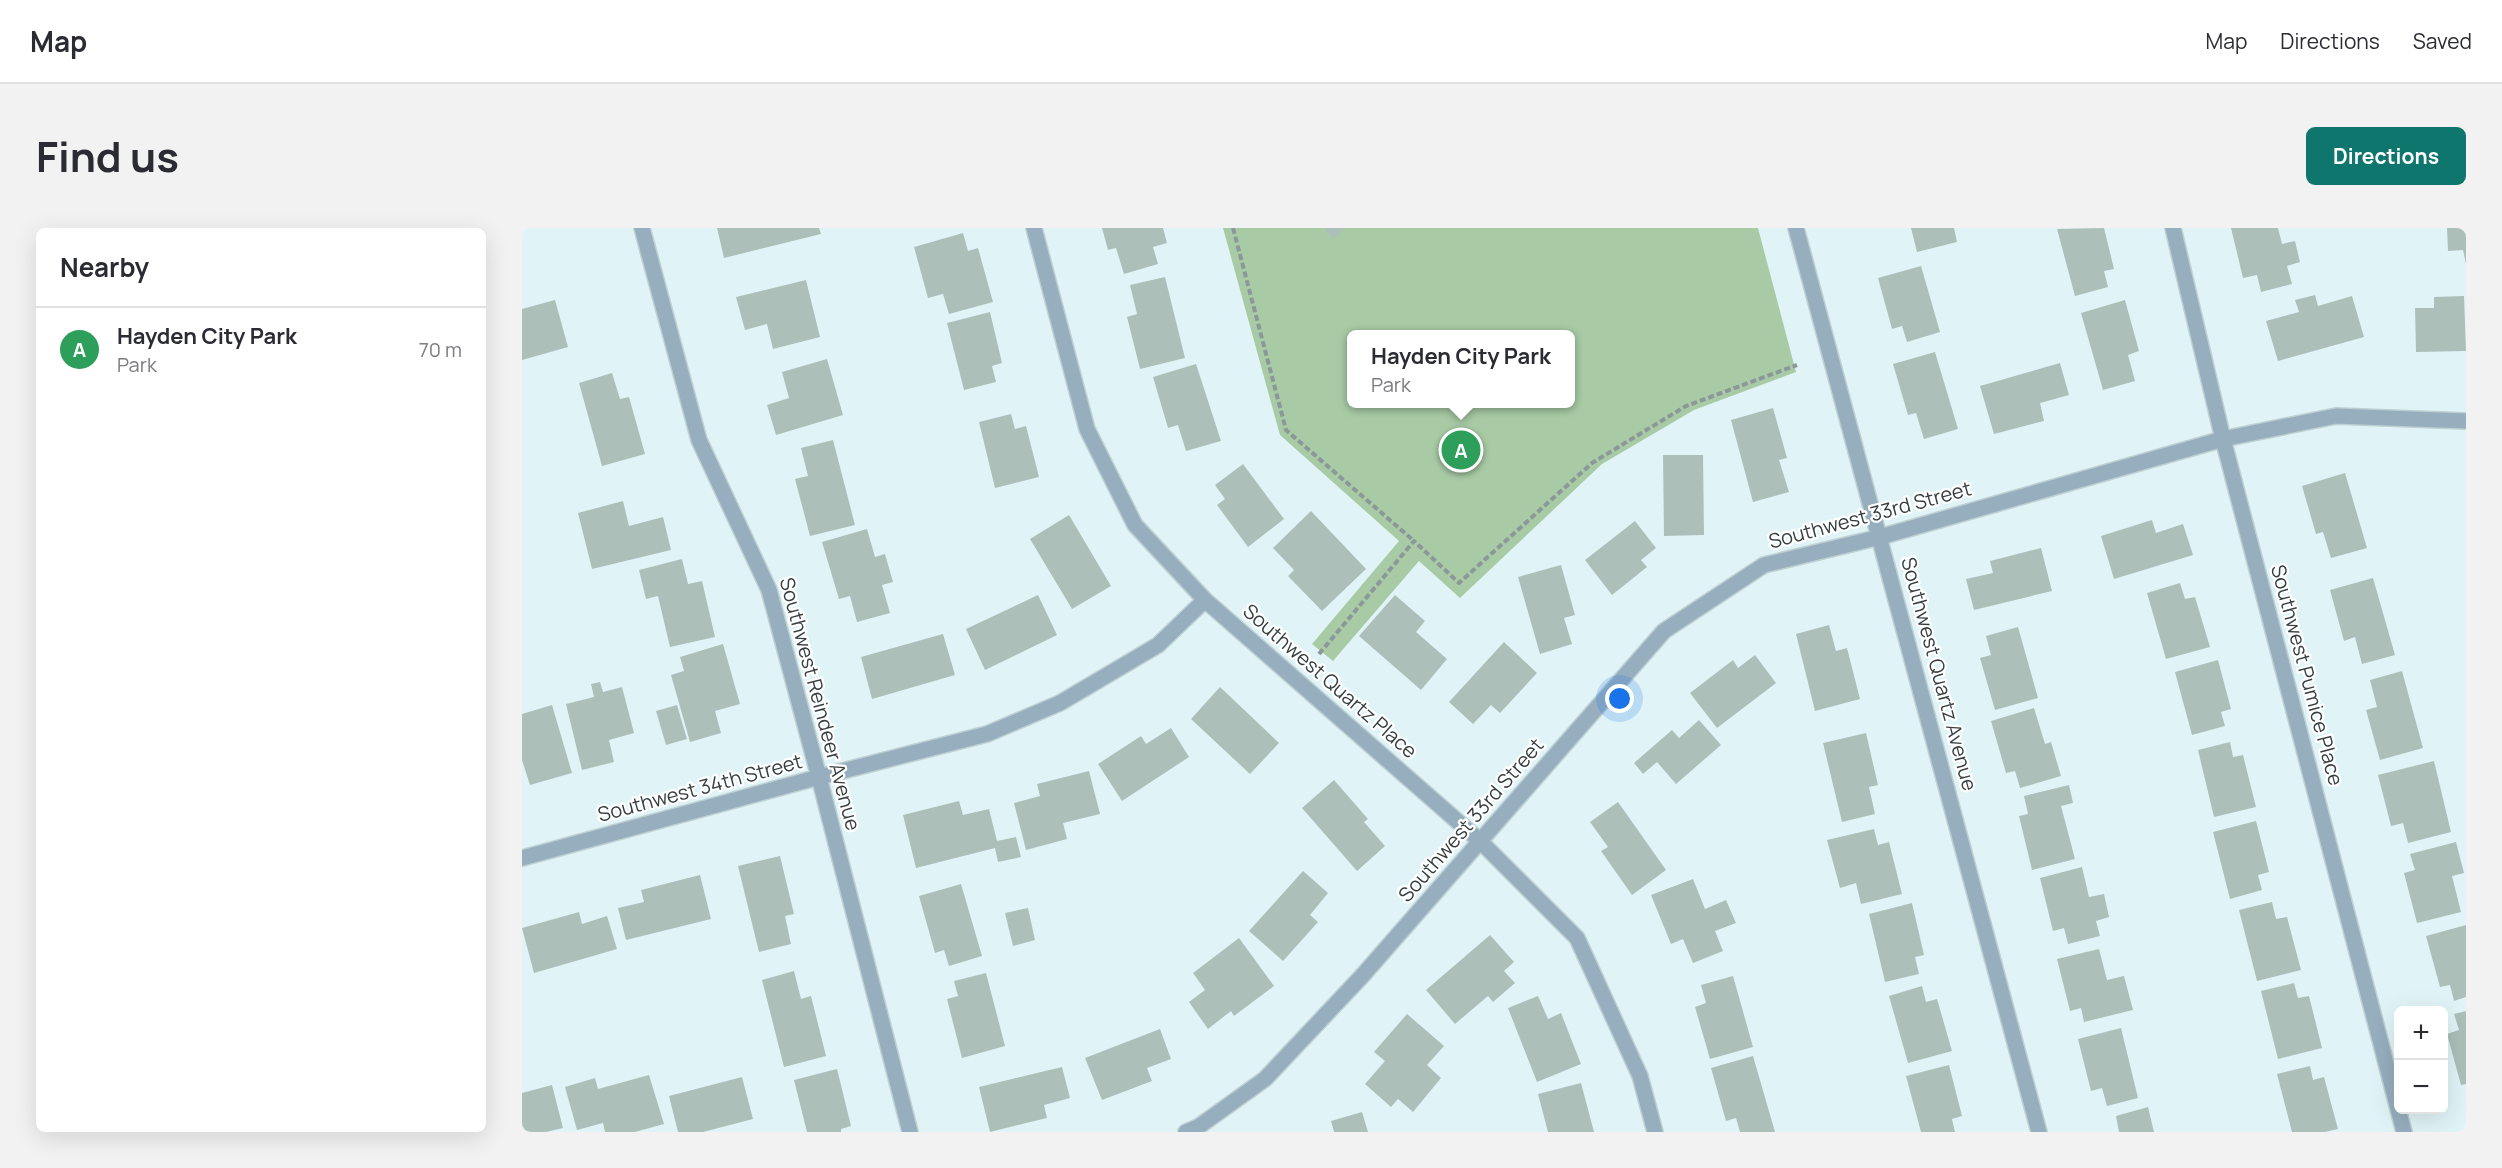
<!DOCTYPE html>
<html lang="en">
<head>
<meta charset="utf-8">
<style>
	:root { --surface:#fff; --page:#f2f2f3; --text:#2b2b33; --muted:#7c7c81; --line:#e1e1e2; --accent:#0f766e }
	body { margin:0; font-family:Manrope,sans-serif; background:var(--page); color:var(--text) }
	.controls { position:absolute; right:18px; bottom:18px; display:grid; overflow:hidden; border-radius:9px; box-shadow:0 6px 24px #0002 }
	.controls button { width:54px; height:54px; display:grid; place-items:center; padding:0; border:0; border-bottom:2px solid var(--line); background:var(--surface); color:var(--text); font:30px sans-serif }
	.you { position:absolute; left:1098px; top:471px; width:21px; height:21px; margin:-15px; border:4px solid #fff; border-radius:50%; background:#1a73e8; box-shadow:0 0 0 9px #1a73e833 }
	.badge { display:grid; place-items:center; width:39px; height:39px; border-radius:50%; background:var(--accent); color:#fff; font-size:20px; font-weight:700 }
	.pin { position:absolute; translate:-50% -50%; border:3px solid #fff; box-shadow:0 2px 6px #0006 }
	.popup { position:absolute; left:825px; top:102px; width:228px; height:78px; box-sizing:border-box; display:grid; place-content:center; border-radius:9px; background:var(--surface); filter:drop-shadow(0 2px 4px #0005); font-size:20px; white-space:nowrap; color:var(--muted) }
	.popup b { font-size:22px; color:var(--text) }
	.popup::after { content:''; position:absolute; left:50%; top:100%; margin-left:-12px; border:12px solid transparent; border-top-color:var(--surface) }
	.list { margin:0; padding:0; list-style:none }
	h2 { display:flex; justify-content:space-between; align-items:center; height:78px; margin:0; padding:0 24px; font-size:26px }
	h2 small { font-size:20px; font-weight:400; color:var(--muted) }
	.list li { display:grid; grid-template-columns:39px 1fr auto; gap:18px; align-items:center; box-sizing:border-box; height:84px; padding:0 24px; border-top:2px solid var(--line) }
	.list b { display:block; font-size:22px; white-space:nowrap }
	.list p { margin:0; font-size:20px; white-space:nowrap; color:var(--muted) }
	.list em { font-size:20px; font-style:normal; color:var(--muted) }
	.map { position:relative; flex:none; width:1944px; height:904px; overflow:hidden; border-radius:9px }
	header { display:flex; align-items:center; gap:36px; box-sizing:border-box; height:84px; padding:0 30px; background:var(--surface); border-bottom:2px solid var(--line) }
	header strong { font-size:28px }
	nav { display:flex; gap:33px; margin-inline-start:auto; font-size:21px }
	.intro { display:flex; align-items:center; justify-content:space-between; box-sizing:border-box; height:144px; padding:0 36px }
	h1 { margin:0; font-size:42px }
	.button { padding:15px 27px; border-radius:9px; background:var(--accent); color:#fff; font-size:21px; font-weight:700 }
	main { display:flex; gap:36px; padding:0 36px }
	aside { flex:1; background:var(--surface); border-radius:9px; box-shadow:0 6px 24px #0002 }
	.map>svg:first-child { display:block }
	.green { fill:#a8cba5; fill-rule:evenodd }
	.building { fill:#adbfb9 }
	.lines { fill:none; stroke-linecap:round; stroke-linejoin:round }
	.minor-casing { stroke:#bed0d2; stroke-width:18 }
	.path { stroke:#8a989a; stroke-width:4; stroke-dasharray:6 3; stroke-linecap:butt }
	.minor { stroke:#97aebe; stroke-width:15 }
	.labels { text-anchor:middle; stroke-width:4.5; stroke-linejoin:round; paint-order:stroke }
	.street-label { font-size:20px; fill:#363e3f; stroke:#fff }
</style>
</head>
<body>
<header>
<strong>Map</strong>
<nav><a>Map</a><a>Directions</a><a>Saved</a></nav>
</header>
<div class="intro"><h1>Find us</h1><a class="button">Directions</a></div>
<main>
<aside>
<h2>Nearby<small></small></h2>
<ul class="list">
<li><span class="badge" style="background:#2e9e5b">A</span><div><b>Hayden City Park</b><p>Park</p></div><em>70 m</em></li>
</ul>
</aside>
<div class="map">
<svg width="1944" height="904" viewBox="0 0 1944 904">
	<rect width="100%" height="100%" fill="#e0f4f7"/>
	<path class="green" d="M 701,0 L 1236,0 L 1274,144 L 1172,182 L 1080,236 L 938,370 L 897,333 L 811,433 L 790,416 L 877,313 L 758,207 ZM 830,106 L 1048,106 L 1048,176 L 830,176 Z"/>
	<path class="building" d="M 195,0 L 297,0 L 299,6 L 202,30 Z
		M 580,0 L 641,0 L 645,15 L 631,19 L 636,36 L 602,46 L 594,20 L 586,22 Z
		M 802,0 L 824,0 L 811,11 Z
		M 1389,0 L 1432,0 L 1435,14 L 1395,24 Z
		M 1582,0 L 1592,41 L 1582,43 L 1586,59 L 1553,68 L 1535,1 Z
		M 1709,0 L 1756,0 L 1760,16 L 1773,13 L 1778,34 L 1765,38 L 1770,56 L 1739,64 L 1735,47 L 1721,50 Z
		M 1925,0 L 1944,0 L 1944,36 L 1941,22 L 1926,23 Z
		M 441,5 L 446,23 L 456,20 L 471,74 L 427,86 L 421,66 L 406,70 L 392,19 Z
		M 1399,38 L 1418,104 L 1385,114 L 1380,98 L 1370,101 L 1356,50 Z
		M 643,49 L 663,130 L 618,141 L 605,89 L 615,86 L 608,57 Z
		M 284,52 L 298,109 L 251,121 L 245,96 L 223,102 L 214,69 Z
		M 1793,67 L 1796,78 L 1830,68 L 1842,109 L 1756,133 L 1744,93 L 1777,84 L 1773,72 Z
		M 1942,68 L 1944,123 L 1894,124 L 1893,80 L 1912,80 L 1912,69 Z
		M 33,72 L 46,119 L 0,132 L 0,81 Z
		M 1603,72 L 1617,123 L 1606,127 L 1613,153 L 1581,162 L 1559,85 Z
		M 468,84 L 480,135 L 470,138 L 474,154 L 442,162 L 425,95 Z
		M 1413,124 L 1436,201 L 1402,211 L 1394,185 L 1386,187 L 1371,136 Z
		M 305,131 L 321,187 L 254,207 L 245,177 L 267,170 L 260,144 Z
		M 1538,135 L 1547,167 L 1518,175 L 1522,193 L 1472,206 L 1458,158 Z
		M 674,136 L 699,213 L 664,223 L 656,197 L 646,200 L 631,149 Z
		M 90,145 L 98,171 L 107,169 L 123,226 L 80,238 L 57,155 Z
		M 1251,180 L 1265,230 L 1257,232 L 1267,264 L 1231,274 L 1209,192 Z
		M 489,186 L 493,201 L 504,198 L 517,249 L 473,260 L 457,194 Z
		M 311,212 L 333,297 L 288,308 L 273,251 L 286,248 L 279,220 Z
		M 1141,227 L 1181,227 L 1182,307 L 1142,308 Z
		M 721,236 L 762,291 L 726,319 L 695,277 L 703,271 L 693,257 Z
		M 1823,245 L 1845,320 L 1809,330 L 1801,304 L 1794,306 L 1780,258 Z
		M 101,273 L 107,298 L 141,289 L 149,322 L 70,341 L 56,285 Z
		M 789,283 L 844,341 L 800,383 L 766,348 L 772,342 L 751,320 Z
		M 547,287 L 589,358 L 550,381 L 508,311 Z
		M 1630,292 L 1634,305 L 1661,296 L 1671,327 L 1592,351 L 1579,308 Z
		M 1113,293 L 1134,320 L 1119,332 L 1125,339 L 1090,367 L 1063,332 Z
		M 345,301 L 353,329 L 363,326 L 371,354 L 360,357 L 368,385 L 335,394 L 328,368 L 317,371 L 300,314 Z
		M 1519,320 L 1530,363 L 1452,382 L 1444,351 L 1471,345 L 1468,333 Z
		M 160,331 L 166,356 L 180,353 L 193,409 L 148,419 L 136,368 L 124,371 L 117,342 Z
		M 1039,337 L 1053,387 L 1042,390 L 1050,416 L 1018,426 L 996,349 Z
		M 1851,350 L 1873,427 L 1840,436 L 1833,409 L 1822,413 L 1808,362 Z
		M 1658,355 L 1663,371 L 1673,369 L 1688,419 L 1644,431 L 1625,365 Z
		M 516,367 L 535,407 L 463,442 L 444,401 Z
		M 873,367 L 903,393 L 894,404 L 925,431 L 899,462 L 837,408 Z
		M 1307,397 L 1314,423 L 1325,420 L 1338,471 L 1293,483 L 1274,406 Z
		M 1496,399 L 1516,470 L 1473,482 L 1458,430 L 1469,427 L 1464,408 Z
		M 421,406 L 433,447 L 350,471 L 339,429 Z
		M 982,414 L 1015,445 L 978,485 L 969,477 L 951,496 L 927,474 Z
		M 201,416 L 218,476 L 193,483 L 199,505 L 168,514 L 149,447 L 162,443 L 158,429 Z
		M 1233,427 L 1254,455 L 1195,500 L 1168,465 L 1211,432 L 1216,440 Z
		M 1696,432 L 1709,481 L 1699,484 L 1703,498 L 1670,507 L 1653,444 Z
		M 1880,443 L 1901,520 L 1858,532 L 1844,482 L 1855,479 L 1848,452 Z
		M 78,454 L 81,464 L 100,459 L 112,505 L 87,512 L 92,534 L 60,542 L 44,476 L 72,469 L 69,456 Z
		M 698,459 L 757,515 L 728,546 L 669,491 Z
		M 30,477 L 50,545 L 8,557 L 0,532 L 0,486 Z
		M 155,477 L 165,511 L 144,517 L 134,483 Z
		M 1512,480 L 1523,516 L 1529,514 L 1539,548 L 1498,560 L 1493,543 L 1484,545 L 1469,493 Z
		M 1177,492 L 1199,517 L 1154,556 L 1135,534 L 1121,546 L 1112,535 L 1150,502 L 1157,510 Z
		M 649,500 L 667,529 L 600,573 L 576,536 L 619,508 L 624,516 Z
		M 1344,505 L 1356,557 L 1347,559 L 1353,586 L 1320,594 L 1301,515 Z
		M 1708,514 L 1711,529 L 1721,527 L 1734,579 L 1692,589 L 1676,522 Z
		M 1912,533 L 1929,604 L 1886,615 L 1881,595 L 1869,598 L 1856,547 Z
		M 567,543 L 578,586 L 541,595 L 545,611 L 504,622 L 492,575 L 518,568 L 515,556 Z
		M 812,552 L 846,591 L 842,594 L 863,618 L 835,643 L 780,580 Z
		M 1547,557 L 1551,575 L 1539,578 L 1553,631 L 1510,642 L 1497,588 L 1506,586 L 1502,568 Z
		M 437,573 L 441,587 L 467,581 L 475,613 L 494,609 L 499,629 L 476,634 L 473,620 L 394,640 L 381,587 Z
		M 1096,574 L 1144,642 L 1110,667 L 1079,623 L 1086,619 L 1068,594 Z
		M 1734,593 L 1747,644 L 1736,647 L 1740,662 L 1708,671 L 1691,604 Z
		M 1352,601 L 1356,617 L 1367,614 L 1380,666 L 1339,676 L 1334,655 L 1318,660 L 1305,612 Z
		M 1934,614 L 1942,645 L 1930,648 L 1939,684 L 1895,695 L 1882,645 L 1893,642 L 1888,626 Z
		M 258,628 L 272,686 L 263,688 L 269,716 L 237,724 L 216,638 Z
		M 1560,639 L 1567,669 L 1582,666 L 1587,689 L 1574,693 L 1578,708 L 1546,716 L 1542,700 L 1531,703 L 1518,650 Z
		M 781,643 L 806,665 L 788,687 L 796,694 L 761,733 L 727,703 Z
		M 178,647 L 189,691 L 104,712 L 96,680 L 122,674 L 119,662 Z
		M 1171,651 L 1183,681 L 1204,672 L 1214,695 L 1193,703 L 1201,723 L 1171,735 L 1161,711 L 1149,716 L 1129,667 Z
		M 439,656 L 460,728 L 427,738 L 422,722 L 413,725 L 397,668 Z
		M 1750,674 L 1754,691 L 1765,689 L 1779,742 L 1735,753 L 1717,682 Z
		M 1390,675 L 1402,727 L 1393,729 L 1397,746 L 1363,754 L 1347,686 Z
		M 506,680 L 513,712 L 491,718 L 483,685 Z
		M 57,684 L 60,696 L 85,688 L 95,721 L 12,745 L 0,700 Z
		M 1944,697 L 1944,769 L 1932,773 L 1928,757 L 1918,759 L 1904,708 Z
		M 968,707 L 992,734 L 982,743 L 993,755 L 971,774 L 966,768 L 933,796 L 904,762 Z
		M 717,710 L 752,758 L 712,788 L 709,783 L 686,801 L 667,774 L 683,762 L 671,745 Z
		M 1577,721 L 1585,752 L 1602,748 L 1611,782 L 1562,794 L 1559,780 L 1548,783 L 1535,731 Z
		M 272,743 L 279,771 L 289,768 L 304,828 L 262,839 L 240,752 Z
		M 464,745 L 483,818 L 440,830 L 425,771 L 436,768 L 432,753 Z
		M 1211,748 L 1231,819 L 1188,831 L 1173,779 L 1184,775 L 1179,757 Z
		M 1772,755 L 1776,770 L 1787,768 L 1800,820 L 1756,831 L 1739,763 Z
		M 1400,758 L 1404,774 L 1415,771 L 1430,823 L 1386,835 L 1367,768 Z
		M 1016,768 L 1026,791 L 1039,785 L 1059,836 L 1015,854 L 986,780 Z
		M 1944,783 L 1944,856 L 1939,857 L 1925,806 L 1937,802 L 1932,786 Z
		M 885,786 L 922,818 L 905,837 L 919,850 L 891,884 L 876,871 L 869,879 L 843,856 L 863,833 L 852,824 Z
		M 1599,800 L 1616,870 L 1585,878 L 1580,860 L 1569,863 L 1556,811 Z
		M 638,801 L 649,831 L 625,840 L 630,853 L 580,872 L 563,830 Z
		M 1231,828 L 1253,904 L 1218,904 L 1214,890 L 1204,893 L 1189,840 Z
		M 1427,837 L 1440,888 L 1430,891 L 1433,904 L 1399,904 L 1384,848 Z
		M 1788,838 L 1791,852 L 1802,849 L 1816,901 L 1803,904 L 1770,904 L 1755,846 Z
		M 540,839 L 548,870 L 522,877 L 525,890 L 468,904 L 457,859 Z
		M 315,841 L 329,898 L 319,901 L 319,904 L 285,904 L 272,852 Z
		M 127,847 L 142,896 L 113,904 L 83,904 L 81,895 L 55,902 L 43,859 L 73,850 L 76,861 Z
		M 220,849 L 231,891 L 181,904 L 156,904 L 147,868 Z
		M 1059,855 L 1072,904 L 1026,904 L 1016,866 Z
		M 30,857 L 41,900 L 24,904 L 0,904 L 0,865 Z
		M 1626,879 L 1632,904 L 1597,904 L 1594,888 Z
		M 840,884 L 846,904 L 812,904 L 809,893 Z"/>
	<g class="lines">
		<g class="minor-casing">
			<path id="minor" d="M 120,0 L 177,212 L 247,362 L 297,549 L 388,904
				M 512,0 L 565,201 L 613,297 L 683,372 L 958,613 L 1055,710 L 1118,848 L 1133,904
				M 1274,0 L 1517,904
				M 1651,0 L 1701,211 L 1882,904
				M 0,630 L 297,549 L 465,506 L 538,475 L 636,417 L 683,372
				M 664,904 L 676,899 L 743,851 L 841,747 L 1142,403 L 1242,337 L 1358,309 L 1701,211 L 1814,188 L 1944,193"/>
		</g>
		<path class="path" d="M 711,0 L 764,202 L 892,313
			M 797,426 L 892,313 L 937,355 L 1070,235 L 1164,178 L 1275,137"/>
		<use href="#minor" class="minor"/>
	</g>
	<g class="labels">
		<g class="street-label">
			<text transform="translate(1348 287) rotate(-15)" y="7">Southwest 33rd Street</text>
			<text transform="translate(1417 446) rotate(75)" y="7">Southwest Quartz Avenue</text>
			<text transform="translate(1785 447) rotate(75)" y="7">Southwest Pumice Place</text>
			<text transform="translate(808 453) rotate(41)" y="7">Southwest Quartz Place</text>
			<text transform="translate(298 476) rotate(75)" y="7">Southwest Reindeer Avenue</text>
			<text transform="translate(178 560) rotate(-15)" y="7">Southwest 34th Street</text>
			<text transform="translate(949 592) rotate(-49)" y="7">Southwest 33rd Street</text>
		</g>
	</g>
</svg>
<div class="controls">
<button>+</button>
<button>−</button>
</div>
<div class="you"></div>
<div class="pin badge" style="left:939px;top:222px;background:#2e9e5b">A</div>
<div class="popup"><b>Hayden City Park</b>Park</div>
</div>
</main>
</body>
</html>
